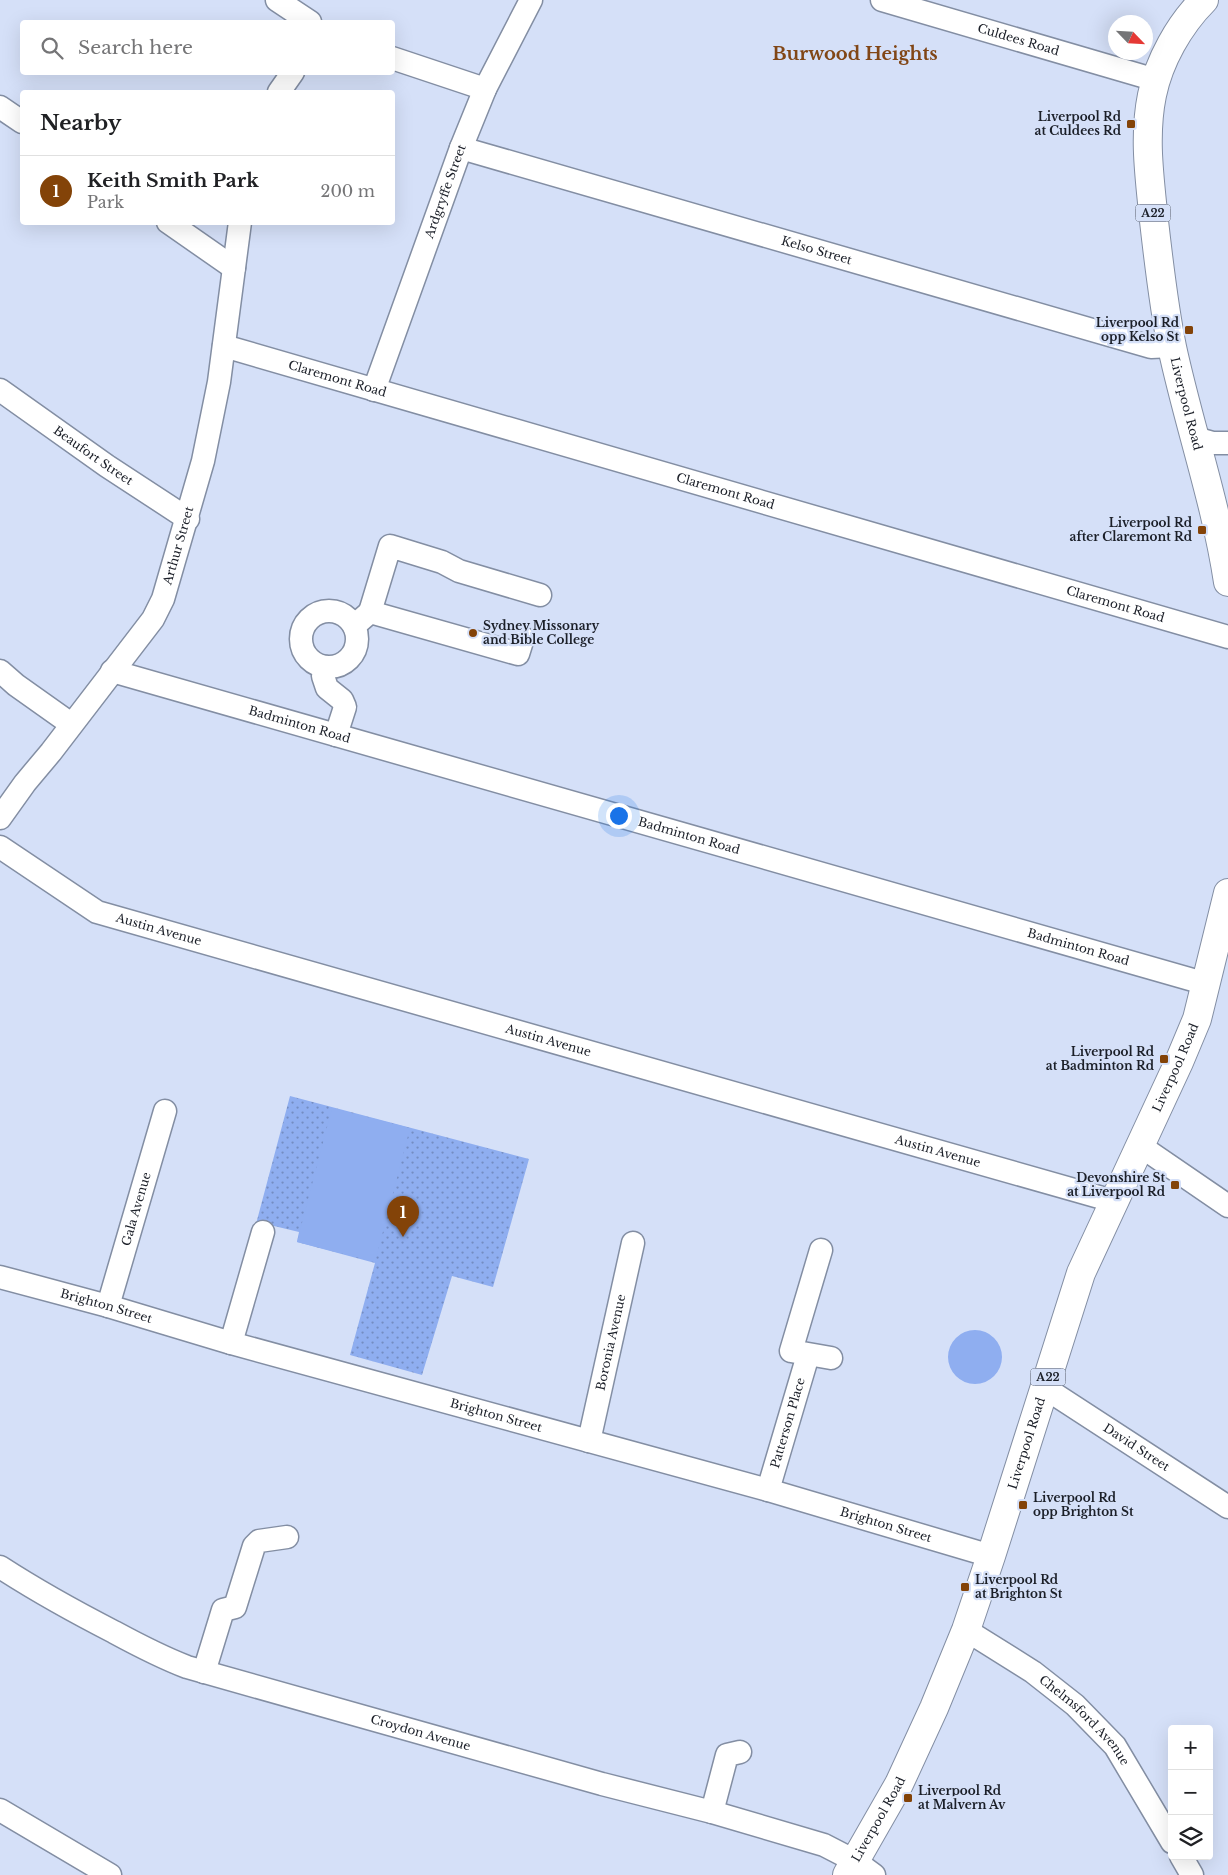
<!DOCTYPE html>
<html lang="en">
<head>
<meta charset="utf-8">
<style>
	:root { --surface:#fff; --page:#f6f6f6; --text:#202124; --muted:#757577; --line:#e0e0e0; --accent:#834308 }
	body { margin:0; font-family:"Libre Baskerville",serif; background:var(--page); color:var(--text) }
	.controls { position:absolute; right:15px; bottom:15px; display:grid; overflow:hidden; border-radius:5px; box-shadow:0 5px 20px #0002 }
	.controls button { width:45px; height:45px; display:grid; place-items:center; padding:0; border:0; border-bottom:1px solid var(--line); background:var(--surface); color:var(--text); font:25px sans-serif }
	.compass { position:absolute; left:1108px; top:15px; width:45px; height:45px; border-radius:50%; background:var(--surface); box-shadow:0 5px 20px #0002; rotate:115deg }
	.you { position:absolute; left:618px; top:815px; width:18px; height:18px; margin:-12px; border:4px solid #fff; border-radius:50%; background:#1a73e8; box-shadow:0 0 0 8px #1a73e833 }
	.badge { display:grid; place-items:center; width:32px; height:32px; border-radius:50%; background:var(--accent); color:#fff; font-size:16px; font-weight:700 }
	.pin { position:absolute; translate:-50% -41px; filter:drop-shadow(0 1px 2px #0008) }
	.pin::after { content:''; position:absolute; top:26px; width:18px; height:15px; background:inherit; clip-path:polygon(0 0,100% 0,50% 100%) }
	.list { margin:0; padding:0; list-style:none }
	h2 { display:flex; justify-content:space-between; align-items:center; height:65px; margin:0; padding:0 20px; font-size:21px }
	h2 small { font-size:16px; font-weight:400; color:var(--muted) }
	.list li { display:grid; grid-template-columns:32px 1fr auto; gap:15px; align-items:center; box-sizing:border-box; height:70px; padding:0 20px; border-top:1px solid var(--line) }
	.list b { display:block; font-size:19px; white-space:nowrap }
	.list p { margin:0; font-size:16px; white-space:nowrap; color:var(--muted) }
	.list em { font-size:16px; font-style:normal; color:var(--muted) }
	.icon { flex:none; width:28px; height:28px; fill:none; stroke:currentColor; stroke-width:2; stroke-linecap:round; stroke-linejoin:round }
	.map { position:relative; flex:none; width:1228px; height:1875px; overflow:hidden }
	.search { position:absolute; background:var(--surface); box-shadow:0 5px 20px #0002; left:20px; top:20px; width:375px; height:55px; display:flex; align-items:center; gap:12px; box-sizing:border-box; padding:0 18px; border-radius:5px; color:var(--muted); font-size:19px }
	.panel { position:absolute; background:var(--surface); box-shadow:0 5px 20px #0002; left:20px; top:90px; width:375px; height:135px; border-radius:5px }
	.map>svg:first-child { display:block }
	.grass { fill:url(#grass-dots) }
	.garden { fill:#8faef0 }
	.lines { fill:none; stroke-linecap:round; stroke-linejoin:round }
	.minor-casing { stroke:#838ea3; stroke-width:25 }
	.highway-casing { stroke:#838ea3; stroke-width:30 }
	.minor { stroke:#fff; stroke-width:22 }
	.highway { stroke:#fff; stroke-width:28 }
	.poi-dot { fill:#834308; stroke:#d5e0f8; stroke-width:2 }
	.labels { text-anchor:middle; stroke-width:4.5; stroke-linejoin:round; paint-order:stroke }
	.shield { fill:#d5e0f8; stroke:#535966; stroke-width:1 }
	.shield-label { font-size:11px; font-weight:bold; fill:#1b1f28 }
	.street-label { font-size:12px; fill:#1b1f28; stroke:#d5e0f8 }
	.poi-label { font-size:12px; font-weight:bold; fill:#1b1f28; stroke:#d5e0f8; text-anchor:end }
	.district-label { font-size:18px; font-weight:bold; fill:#814616; stroke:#d5e0f8 }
</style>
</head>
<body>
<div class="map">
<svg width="1228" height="1875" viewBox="0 0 1228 1875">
	<defs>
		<pattern id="grass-dots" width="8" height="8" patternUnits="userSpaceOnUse" patternTransform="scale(1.25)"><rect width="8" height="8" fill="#8faef0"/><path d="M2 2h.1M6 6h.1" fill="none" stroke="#748dc2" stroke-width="1.8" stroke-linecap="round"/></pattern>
	</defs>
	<rect width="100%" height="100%" fill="#d5e0f8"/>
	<path class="grass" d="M 290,1096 L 529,1159 L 493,1287 L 452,1276 L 422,1375 L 350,1355 L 375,1263 L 297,1242 L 299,1232 L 274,1226 L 248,1323 L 231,1318 Z"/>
	<path class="garden" d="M 332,1108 L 410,1128 L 375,1262 L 297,1242 Z
		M948 1357a27 27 0 1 1 54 0a27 27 0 1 1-54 0Z"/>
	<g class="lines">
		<g class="minor-casing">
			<g id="minor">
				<path d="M 277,0 L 310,22"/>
				<path id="s1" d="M 882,0 L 1156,80"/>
				<path d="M 392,58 L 485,89"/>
				<path d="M 279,92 L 293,72"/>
				<path d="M 0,107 L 22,122"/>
				<path id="s2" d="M 461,148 L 1151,347 L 1172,346"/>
				<path d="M 168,222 L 234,268"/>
				<path id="s3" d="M 224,346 L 1228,637"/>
				<path id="s4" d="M 0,390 L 107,466 L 188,519"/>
				<path id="s5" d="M 374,390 L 461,148 L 485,89 L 531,0"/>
				<path d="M 1195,438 L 1213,443 L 1228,443"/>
				<circle cx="329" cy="639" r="28"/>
				<path d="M 370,612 L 390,546 L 442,562 L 459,571 L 540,595"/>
				<path d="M 354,626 L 370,612 L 518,654 L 523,638"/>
				<path d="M 326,667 L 323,676 L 327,688 L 342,700 L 345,707 L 336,735"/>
				<path d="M 0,671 L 16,685 L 71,724"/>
				<path id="s6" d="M 112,671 L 1207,984"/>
				<path id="s7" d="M 0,818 L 25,783 L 51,752 L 153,619 L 163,599 L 203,461 L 219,382 L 240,222"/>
				<path id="s8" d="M 0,847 L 97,912 L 1113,1201"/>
				<path d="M 1139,1145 L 1228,1206"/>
				<path d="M 821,1250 L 791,1351 L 831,1358"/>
				<path id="s9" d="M 0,1277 L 108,1306 L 231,1343 L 768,1490 L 991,1556"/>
				<path id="s10" d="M 108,1306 L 165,1111"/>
				<path d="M 231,1343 L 263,1232"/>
				<path id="s11" d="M 1045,1388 L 1228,1507"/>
				<path id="s12" d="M 589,1441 L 633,1243"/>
				<path id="s13" d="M 768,1490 L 808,1355"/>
				<path id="s14" d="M 0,1567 C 37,1591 75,1612 114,1632 C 138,1645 161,1657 187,1667 L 602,1784 L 712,1812 L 824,1845 L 855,1861 L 874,1875"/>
				<path id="s15" d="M 966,1630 L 1033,1672 L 1075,1705 L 1115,1746 L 1172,1842"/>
				<path d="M 204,1672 L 223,1610 L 235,1607 L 254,1546 L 259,1541 L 287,1537"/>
				<path d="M 0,1810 L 110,1875"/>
				<path d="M 712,1812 L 727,1755 L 740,1752"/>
				<path d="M 1181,1856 L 1192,1875"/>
			</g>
		</g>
		<g class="highway-casing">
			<g id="highway">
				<path id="s16" d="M 1204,0 C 1179,25 1159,61 1152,95 C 1144,134 1149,173 1153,212 C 1158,257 1163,303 1172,347 C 1189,426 1216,502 1228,582"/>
				<path id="s17" d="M 847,1875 L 899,1784 L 934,1708 L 966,1630 L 991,1556 L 1081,1273 L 1179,1062 L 1197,1019 L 1228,893"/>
			</g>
		</g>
		<use href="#minor" class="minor"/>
		<use href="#highway" class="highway"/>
	</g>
	<g class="poi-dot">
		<rect x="1126" y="119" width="10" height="10" rx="2.5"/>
		<rect x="1184" y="325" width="10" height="10" rx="2.5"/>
		<rect x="1197" y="525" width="10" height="10" rx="2.5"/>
		<circle cx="473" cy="633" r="5"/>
		<rect x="1159" y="1054" width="10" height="10" rx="2.5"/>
		<rect x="1170" y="1180" width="10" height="10" rx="2.5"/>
		<rect x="1018" y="1500" width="10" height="10" rx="2.5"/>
		<rect x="960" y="1582" width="10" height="10" rx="2.5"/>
		<rect x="903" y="1793" width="10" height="10" rx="2.5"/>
	</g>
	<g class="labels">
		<g class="shield">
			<rect x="1135.5" y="204.5" width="35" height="17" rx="4"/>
			<rect x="1030.5" y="1368.5" width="35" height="17" rx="4"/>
		</g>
		<g class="shield-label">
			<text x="1153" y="217">A22</text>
			<text x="1048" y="1381">A22</text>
		</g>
		<g class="street-label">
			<text dy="4" stroke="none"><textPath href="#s1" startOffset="142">Culdees Road</textPath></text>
			<text dy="4" stroke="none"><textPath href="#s5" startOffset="211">Ardgryffe Street</textPath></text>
			<text dy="4" stroke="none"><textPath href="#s2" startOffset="370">Kelso Street</textPath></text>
			<text dy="4" stroke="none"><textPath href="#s3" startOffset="118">Claremont Road</textPath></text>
			<text dy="4" stroke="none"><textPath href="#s16" startOffset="422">Liverpool Road</textPath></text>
			<text dy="4" stroke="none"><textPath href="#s4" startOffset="114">Beaufort Street</textPath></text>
			<text dy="4" stroke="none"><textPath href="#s3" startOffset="522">Claremont Road</textPath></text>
			<text dy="4" stroke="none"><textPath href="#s7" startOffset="329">Arthur Street</textPath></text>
			<text dy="4" stroke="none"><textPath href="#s3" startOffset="928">Claremont Road</textPath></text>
			<text dy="4" stroke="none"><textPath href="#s6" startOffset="195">Badminton Road</textPath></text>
			<text dy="4" stroke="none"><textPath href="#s6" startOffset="600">Badminton Road</textPath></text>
			<text dy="4" stroke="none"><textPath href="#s8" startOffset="181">Austin Avenue</textPath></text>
			<text dy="4" stroke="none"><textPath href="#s6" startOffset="1005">Badminton Road</textPath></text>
			<text dy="4" stroke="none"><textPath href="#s8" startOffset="586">Austin Avenue</textPath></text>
			<text dy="4" stroke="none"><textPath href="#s17" startOffset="874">Liverpool Road</textPath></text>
			<text dy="4" stroke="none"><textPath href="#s8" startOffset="991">Austin Avenue</textPath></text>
			<text dy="4" stroke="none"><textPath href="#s10" startOffset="101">Gala Avenue</textPath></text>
			<text dy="4" stroke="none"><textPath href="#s9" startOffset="110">Brighton Street</textPath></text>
			<text dy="4" stroke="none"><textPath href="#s12" startOffset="101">Boronia Avenue</textPath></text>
			<text dy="4" stroke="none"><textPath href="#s9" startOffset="515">Brighton Street</textPath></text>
			<text dy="4" stroke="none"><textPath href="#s13" startOffset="70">Patterson Place</textPath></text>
			<text dy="4" stroke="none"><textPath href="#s17" startOffset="469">Liverpool Road</textPath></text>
			<text dy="4" stroke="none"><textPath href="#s11" startOffset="109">David Street</textPath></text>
			<text dy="4" stroke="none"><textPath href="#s9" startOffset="920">Brighton Street</textPath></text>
			<text dy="4" stroke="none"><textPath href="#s15" startOffset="150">Chelmsford Avenue</textPath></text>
			<text dy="4" stroke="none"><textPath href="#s14" startOffset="455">Croydon Avenue</textPath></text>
			<text dy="4" stroke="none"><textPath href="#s17" startOffset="64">Liverpool Road</textPath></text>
		</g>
		<g class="poi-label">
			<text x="1121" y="121">Liverpool Rd<tspan x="1121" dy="14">at Culdees Rd</tspan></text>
			<text x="1179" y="327">Liverpool Rd<tspan x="1179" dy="14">opp Kelso St</tspan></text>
			<text x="1192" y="527">Liverpool Rd<tspan x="1192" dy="14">after Claremont Rd</tspan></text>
			<text x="483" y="630" text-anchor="start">Sydney Missonary<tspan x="483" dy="14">and Bible College</tspan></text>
			<text x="1154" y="1056">Liverpool Rd<tspan x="1154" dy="14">at Badminton Rd</tspan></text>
			<text x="1165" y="1182">Devonshire St<tspan x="1165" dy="14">at Liverpool Rd</tspan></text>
			<text x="1033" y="1502" text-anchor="start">Liverpool Rd<tspan x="1033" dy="14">opp Brighton St</tspan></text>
			<text x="975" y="1584" text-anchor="start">Liverpool Rd<tspan x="975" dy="14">at Brighton St</tspan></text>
			<text x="918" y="1795" text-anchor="start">Liverpool Rd<tspan x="918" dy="14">at Malvern Av</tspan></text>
		</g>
		<g class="district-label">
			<text x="855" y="60">Burwood Heights</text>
		</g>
	</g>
</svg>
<div class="controls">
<button>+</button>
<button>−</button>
<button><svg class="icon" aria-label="layers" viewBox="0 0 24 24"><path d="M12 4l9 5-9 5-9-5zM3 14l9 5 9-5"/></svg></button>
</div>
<svg class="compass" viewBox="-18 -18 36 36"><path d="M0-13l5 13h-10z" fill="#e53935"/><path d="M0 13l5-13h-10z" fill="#757577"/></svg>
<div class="you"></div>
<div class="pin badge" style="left:403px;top:1237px">1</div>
<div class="search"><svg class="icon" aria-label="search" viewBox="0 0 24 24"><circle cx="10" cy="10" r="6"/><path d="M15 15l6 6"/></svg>Search here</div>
<section class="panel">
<h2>Nearby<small></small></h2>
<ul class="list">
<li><span class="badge">1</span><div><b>Keith Smith Park</b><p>Park</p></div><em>200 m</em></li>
</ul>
</section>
</div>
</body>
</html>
